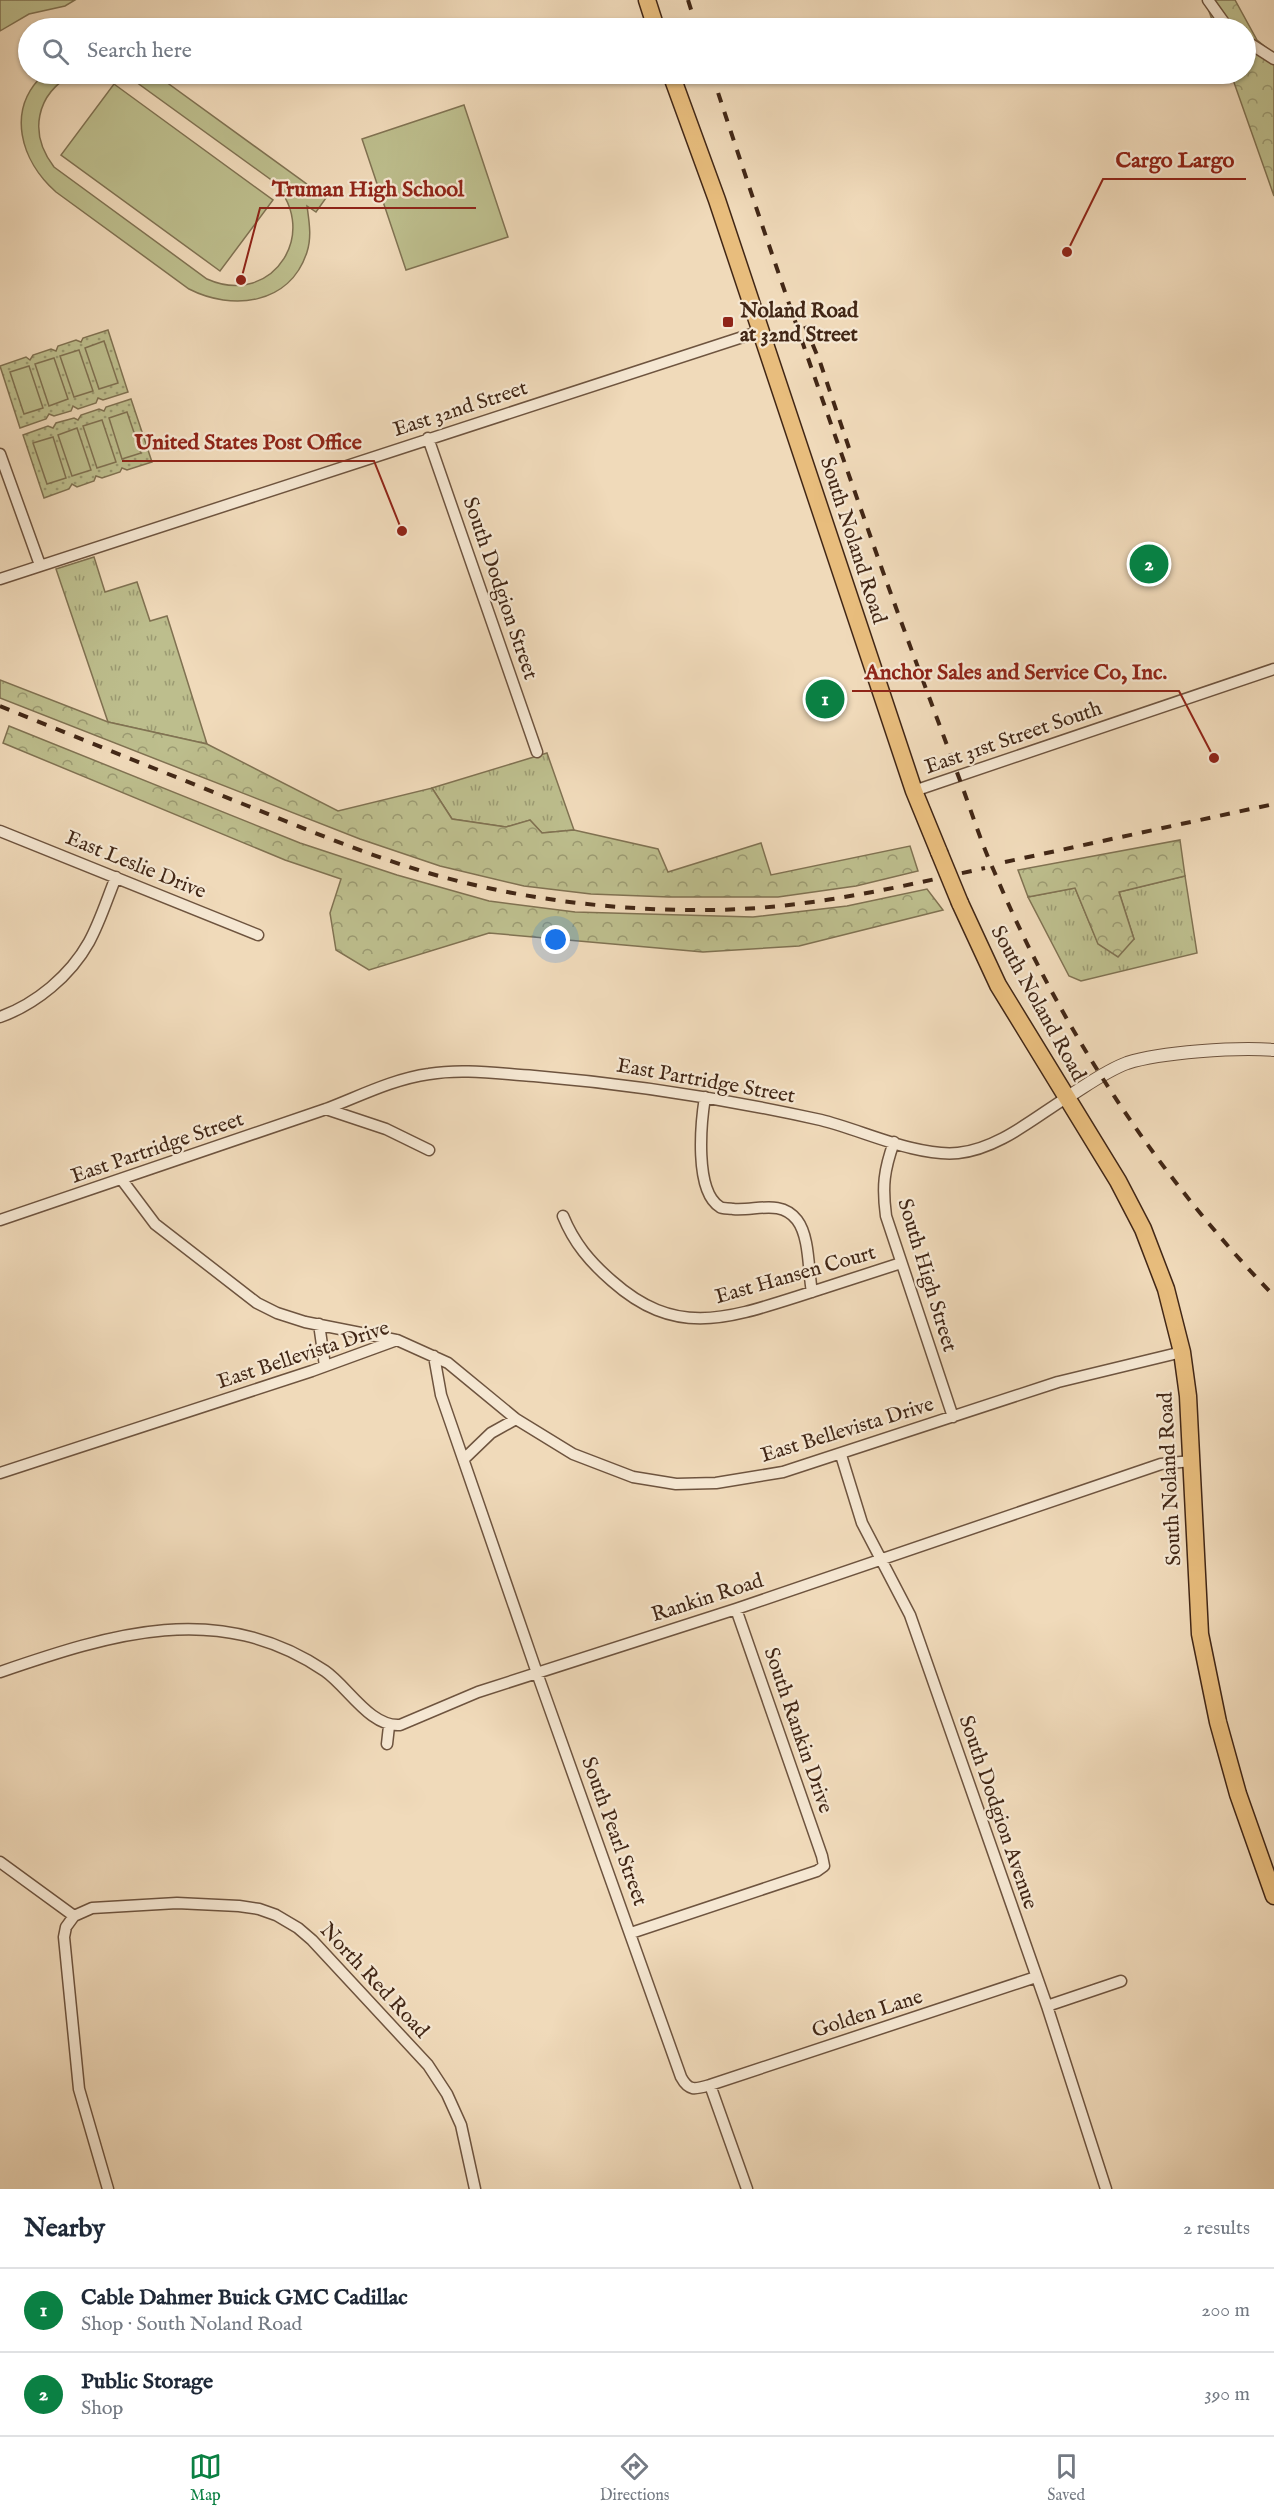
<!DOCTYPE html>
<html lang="en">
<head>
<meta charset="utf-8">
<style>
	:root { --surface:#fff; --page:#f2f2f3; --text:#1f2937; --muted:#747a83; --line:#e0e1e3; --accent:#0b8043 }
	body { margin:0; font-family:"IM FELL English",serif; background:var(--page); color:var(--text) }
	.you { position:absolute; left:556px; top:940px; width:21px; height:21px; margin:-15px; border:4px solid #fff; border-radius:50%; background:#1a73e8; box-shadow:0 0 0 9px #1a73e833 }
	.badge { display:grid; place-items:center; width:39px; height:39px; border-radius:50%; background:var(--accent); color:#fff; font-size:20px; font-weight:700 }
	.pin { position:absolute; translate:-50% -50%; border:3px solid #fff; box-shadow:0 2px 6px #0006 }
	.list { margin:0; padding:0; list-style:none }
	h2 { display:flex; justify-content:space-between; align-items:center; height:78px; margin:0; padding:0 24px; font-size:26px }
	h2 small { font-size:20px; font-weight:400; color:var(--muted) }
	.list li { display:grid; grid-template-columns:39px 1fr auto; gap:18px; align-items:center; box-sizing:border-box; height:84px; padding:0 24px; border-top:2px solid var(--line) }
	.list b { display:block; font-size:22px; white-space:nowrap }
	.list p { margin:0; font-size:20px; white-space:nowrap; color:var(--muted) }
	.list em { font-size:20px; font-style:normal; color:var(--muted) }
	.icon { flex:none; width:33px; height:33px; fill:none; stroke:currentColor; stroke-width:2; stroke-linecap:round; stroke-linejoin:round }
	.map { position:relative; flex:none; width:1274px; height:2189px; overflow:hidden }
	.search { position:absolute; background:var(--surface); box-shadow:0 2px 4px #0004; left:18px; right:18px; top:18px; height:66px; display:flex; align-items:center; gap:15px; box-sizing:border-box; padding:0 21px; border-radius:33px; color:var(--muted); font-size:22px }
	.sheet { height:246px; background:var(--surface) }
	nav { display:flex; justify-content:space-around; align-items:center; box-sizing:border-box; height:84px; border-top:2px solid var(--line); background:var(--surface); font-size:16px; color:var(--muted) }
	nav a { display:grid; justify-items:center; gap:3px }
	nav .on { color:var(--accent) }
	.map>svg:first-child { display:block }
	.grass { fill:url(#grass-tufts); stroke:#807252; stroke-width:1.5 }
	.forest { fill:url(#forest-crowns); stroke:#807252; stroke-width:1.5 }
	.park { fill:url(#park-dots); stroke:#807252; stroke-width:1.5 }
	.garden { fill:#bdbe8d; stroke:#807252; stroke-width:1.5 }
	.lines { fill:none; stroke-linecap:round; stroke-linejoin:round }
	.minor-casing { stroke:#6e543f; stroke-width:13 }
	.tertiary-casing { stroke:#6e543f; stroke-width:14 }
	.primary-casing { stroke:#422716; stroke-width:19 }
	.minor { stroke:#f5e7d2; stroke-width:10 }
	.tertiary { stroke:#f5e7d2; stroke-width:12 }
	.primary { stroke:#e8bd7d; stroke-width:16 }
	.rail { stroke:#422716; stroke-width:4; stroke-dasharray:10 10; stroke-linecap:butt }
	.primary-bridge-casing { stroke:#422716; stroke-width:19; stroke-linecap:butt }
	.primary-bridge { stroke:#e8bd7d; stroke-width:16 }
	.poi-dot { fill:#8f2418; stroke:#f5e7d2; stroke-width:2 }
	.labels { text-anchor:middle; stroke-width:4.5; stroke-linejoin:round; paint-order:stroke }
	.poi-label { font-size:21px; font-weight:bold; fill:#422716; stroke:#f5e7d2; text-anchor:start }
	.street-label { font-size:21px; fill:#422716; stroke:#f5e7d2 }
	.leader { fill:none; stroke:#8f2418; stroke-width:2 }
	.callout-dot { fill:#8f2418; stroke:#f5e7d2; stroke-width:2 }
	.callout-label { font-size:22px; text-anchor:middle; font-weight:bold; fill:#8f2418; stroke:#f5e7d2; stroke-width:4.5; stroke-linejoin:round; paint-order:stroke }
</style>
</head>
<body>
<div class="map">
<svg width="1274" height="2189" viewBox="0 0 1274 2189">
	<defs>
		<pattern id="grass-tufts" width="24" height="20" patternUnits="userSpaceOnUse" patternTransform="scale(1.5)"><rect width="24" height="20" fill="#bdbe8d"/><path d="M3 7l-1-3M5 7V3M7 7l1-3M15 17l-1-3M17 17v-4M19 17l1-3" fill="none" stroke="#9b9a72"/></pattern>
		<pattern id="forest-crowns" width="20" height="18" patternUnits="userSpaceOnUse" patternTransform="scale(1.5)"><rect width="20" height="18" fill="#bdbe8d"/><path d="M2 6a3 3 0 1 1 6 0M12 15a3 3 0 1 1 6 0" fill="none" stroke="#9b9a72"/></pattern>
		<pattern id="park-dots" width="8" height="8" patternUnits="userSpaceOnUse" patternTransform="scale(1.5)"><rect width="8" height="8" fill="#bdbe8d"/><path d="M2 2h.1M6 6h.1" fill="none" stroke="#9b9a72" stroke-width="1.8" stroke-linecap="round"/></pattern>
	</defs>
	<rect width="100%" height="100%" fill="#f0daba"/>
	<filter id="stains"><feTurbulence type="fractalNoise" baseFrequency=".00333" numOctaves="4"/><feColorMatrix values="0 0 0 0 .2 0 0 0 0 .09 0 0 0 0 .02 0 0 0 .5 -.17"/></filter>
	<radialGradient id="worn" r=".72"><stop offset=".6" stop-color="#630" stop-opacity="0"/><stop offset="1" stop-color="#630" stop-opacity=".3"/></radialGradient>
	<path class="grass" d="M 94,557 L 105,592 L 137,582 L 150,621 L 167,616 L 207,744 L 108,722 L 56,569 Z
		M 547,753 L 574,830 L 542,833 L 530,820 L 506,827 L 452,819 L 432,788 Z
		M 1185,876 L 1197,953 L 1081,981 L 1069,976 L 1028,897 L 1075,888 L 1098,943 L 1134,939 L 1119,892 Z"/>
	<path class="forest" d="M 1205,0 L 1235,0 L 1257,40 L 1274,54 L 1274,196 L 1231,74 L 1246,74 L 1246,28 L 1215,28 Z
		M 0,680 L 108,722 L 207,744 L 338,811 L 432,788 L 452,819 L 506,827 L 530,820 L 542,833 L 574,830 L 658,849 L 668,872 L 761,843 L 771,875 L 910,846 L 918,871 L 856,886 L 778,897 L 669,897 L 591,894 L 524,886 L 440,866 L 360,839 L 0,698 Z
		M 9,726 L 300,843 L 397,875 L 489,901 L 575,912 L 753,917 L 847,906 L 927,889 L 943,910 L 799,946 L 703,952 L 489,933 L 369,970 L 336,950 L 330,913 L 341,879 L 285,860 L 3,743 Z
		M 1180,840 L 1185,876 L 1119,892 L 1134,939 L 1118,957 L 1098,944 L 1075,888 L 1028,897 L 1018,870 Z"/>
	<path class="park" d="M 108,330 L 128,392 L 103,400 L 98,398 L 96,403 L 78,409 L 73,406 L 71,411 L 54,416 L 49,414 L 46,419 L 20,428 L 0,366 L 26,357 L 30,360 L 33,355 L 51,349 L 56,351 L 58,346 L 76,340 L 81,342 L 83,338 Z
		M 131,399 L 152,462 L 127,470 L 122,468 L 120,472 L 102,478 L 96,476 L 94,481 L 77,487 L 72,484 L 69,489 L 44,498 L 23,435 L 48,426 L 53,428 L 56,423 L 74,418 L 78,420 L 81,415 L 99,409 L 104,411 L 106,407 Z"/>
	<path class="garden" d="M 0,0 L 75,0 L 65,6 L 29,14 L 0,31 Z
		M 44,74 L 73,74 C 36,94 28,133 54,167 L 207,279 C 274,309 324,228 270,179 L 125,74 L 155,74 L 326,198 L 316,212 L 307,206 C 309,221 312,237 307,252 C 290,305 232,311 189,289 L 56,192 C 21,161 5,110 44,74 Z
		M 114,84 L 273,200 L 220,271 L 61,155 Z
		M 464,105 L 508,237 L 406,270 L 362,139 Z
		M 104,341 L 118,383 L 99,389 L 85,348 Z
		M 79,350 L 93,391 L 74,397 L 60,356 Z
		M 54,358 L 68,399 L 49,406 L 35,364 Z
		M 29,366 L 43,408 L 24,414 L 10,372 Z
		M 127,412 L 141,453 L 122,459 L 109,418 Z
		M 102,420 L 116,462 L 97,468 L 83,426 Z
		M 77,428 L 91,470 L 72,476 L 58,435 Z
		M 53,437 L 66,478 L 47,484 L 33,443 Z"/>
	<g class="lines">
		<g class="minor-casing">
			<path id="minor" d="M 1208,0 L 1228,28
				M 1246,41 L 1274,59
				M 428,438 L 537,752
				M 0,454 L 40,565
				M 0,579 L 761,331
				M 914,791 L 1274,669
				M 0,831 L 258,935
				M 0,1017 C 36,1004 70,976 89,942 C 100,922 107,899 116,877
				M 705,1097 C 701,1122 694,1191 720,1207 C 723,1209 729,1208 733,1209 C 756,1211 781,1199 797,1220 C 810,1237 808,1271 812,1292
				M 326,1109 C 360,1096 393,1079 429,1074 C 463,1068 500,1074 534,1076 C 631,1084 726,1099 821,1120 C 862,1130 916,1157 958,1153 C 998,1149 1034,1118 1066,1098
				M 894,1142 C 884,1170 882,1186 886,1216 L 953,1417
				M 122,1180 L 155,1224 L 257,1303 L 277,1313 L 305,1322 L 396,1340
				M 563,1216 C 574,1243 590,1262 612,1281 C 674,1336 724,1320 796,1297 C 831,1286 866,1274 901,1263
				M 0,1220 L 326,1109 L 386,1129 L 429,1150
				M 319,1324 L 325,1366
				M 434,1356 L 441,1395 L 537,1673 L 681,2077 C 689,2092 696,2089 710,2085 L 1036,1977
				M 841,1455 L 862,1523 L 910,1615 L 1047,2006 L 1106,2189
				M 464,1459 L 491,1433 L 516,1419
				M 0,1473 L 312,1371 L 397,1340 L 448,1363 L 516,1419 L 573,1454 L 633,1477 L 676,1484 L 716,1483 L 783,1472 L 1058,1382 L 1182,1352
				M 0,1672 C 111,1634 219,1599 325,1671 C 348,1687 370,1727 400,1725 L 478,1692 L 736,1609 L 1161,1464 L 1191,1461
				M 387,1744 L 389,1726
				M 0,1862 L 74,1916 L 92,1908 L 177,1903 L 239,1906 L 259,1909 L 276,1915 L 298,1928 L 312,1940 L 428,2065 L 447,2094 L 461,2125 L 475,2189
				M 74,1916 L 66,1927 L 64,1937 L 79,2089 L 108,2189
				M 631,1933 L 817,1871 L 824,1866 L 822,1856 L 736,1609
				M 1047,2006 L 1121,1981
				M 710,2085 L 747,2189"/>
		</g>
		<g class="tertiary-casing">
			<path id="tertiary" d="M 1066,1098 C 1086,1086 1105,1071 1127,1063 C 1161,1052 1237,1047 1274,1050"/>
		</g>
		<g class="primary-casing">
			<path id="primary" d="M 647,0 L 656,28
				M 671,74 L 717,200 L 914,791 L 939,852
				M 960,903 L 998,985 L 1118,1181 L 1143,1229 L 1166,1289 L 1182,1352 L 1188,1396 L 1200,1634 L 1218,1722 L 1238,1794 L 1274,1896"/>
		</g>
		<use href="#minor" class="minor"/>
		<use href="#tertiary" class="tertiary"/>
		<use href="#primary" class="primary"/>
		<path class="rail" d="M 688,0 L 697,28
			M 712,74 C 762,229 817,384 871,538 C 899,618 929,696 958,775 C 970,807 980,840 994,871 C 1060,1028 1156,1174 1274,1296
			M 805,326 L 820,362 L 849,448
			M 0,706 C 83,740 166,773 248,806 C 318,834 388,864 462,882 C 543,902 628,911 712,910 C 805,909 895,888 985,868
			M 1005,862 L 1274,804"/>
		<g class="primary-bridge-casing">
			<path id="primary-bridge" d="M 939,852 L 960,903"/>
		</g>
		<use href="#primary-bridge" class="primary-bridge"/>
	</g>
	<rect class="poi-dot" x="722" y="316" width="12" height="12" rx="3"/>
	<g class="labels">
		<g class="poi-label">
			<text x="740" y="317">Noland Road<tspan x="740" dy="24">at 32nd Street</tspan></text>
		</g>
		<g class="street-label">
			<text transform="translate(460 408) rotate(-18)" y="7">East 32nd Street</text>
			<text transform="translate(854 540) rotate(72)" y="7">South Noland Road</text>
			<text transform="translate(501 588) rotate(71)" y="7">South Dodgion Street</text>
			<text transform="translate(1013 737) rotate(-19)" y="7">East 31st Street South</text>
			<text transform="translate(136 864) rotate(22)" y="7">East Leslie Drive</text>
			<text transform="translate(1039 1003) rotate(61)" y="7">South Noland Road</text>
			<text transform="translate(706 1080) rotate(10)" y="7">East Partridge Street</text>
			<text transform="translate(157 1147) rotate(-19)" y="7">East Partridge Street</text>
			<text transform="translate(795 1274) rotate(-16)" y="7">East Hansen Court</text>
			<text transform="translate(928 1275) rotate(73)" y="7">South High Street</text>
			<text transform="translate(303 1354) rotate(-18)" y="7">East Bellevista Drive</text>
			<text transform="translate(847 1429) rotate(-17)" y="7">East Bellevista Drive</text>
			<text transform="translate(1169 1479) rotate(-93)" y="7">South Noland Road</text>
			<text transform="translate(707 1597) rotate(-18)" y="7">Rankin Road</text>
			<text transform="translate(799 1730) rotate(71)" y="7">South Rankin Drive</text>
			<text transform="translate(999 1812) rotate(71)" y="7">South Dodgion Avenue</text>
			<text transform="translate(615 1831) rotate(70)" y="7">South Pearl Street</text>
			<text transform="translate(375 1980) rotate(47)" y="7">North Red Road</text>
			<text transform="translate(867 2013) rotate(-18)" y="7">Golden Lane</text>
		</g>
	</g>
	<path class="leader" d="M1067 252L1103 179H1246M241 280L260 208H476M402 531L374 461H122M1214 758L1179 691H852"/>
	<g class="callout-dot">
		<circle cx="1067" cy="252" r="6"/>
		<circle cx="241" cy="280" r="6"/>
		<circle cx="402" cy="531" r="6"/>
		<circle cx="1214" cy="758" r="6"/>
	</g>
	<g class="callout-label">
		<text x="1175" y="167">Cargo Largo</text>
		<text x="368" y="196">Truman High School</text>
		<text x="248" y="449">United States Post Office</text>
		<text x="1016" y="679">Anchor Sales and Service Co, Inc.</text>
	</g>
	<rect width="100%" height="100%" filter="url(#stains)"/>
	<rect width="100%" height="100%" fill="url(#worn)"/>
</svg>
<div class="you"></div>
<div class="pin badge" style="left:825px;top:699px">1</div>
<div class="pin badge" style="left:1149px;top:564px">2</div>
<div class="search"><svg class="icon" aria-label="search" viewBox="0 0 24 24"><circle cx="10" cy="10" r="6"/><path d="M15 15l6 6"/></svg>Search here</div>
</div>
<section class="sheet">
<h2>Nearby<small>2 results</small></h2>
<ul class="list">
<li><span class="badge">1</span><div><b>Cable Dahmer Buick GMC Cadillac</b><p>Shop · South Noland Road</p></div><em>200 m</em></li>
<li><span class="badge">2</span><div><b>Public Storage</b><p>Shop</p></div><em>390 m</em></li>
</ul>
</section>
<nav>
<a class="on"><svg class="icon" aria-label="map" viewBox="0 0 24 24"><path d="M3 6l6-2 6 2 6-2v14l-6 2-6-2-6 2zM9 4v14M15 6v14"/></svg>Map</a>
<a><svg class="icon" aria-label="directions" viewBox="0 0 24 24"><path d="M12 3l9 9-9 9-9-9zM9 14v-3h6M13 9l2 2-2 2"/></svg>Directions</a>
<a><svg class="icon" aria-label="saved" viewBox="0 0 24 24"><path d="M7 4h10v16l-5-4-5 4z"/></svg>Saved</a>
</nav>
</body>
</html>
